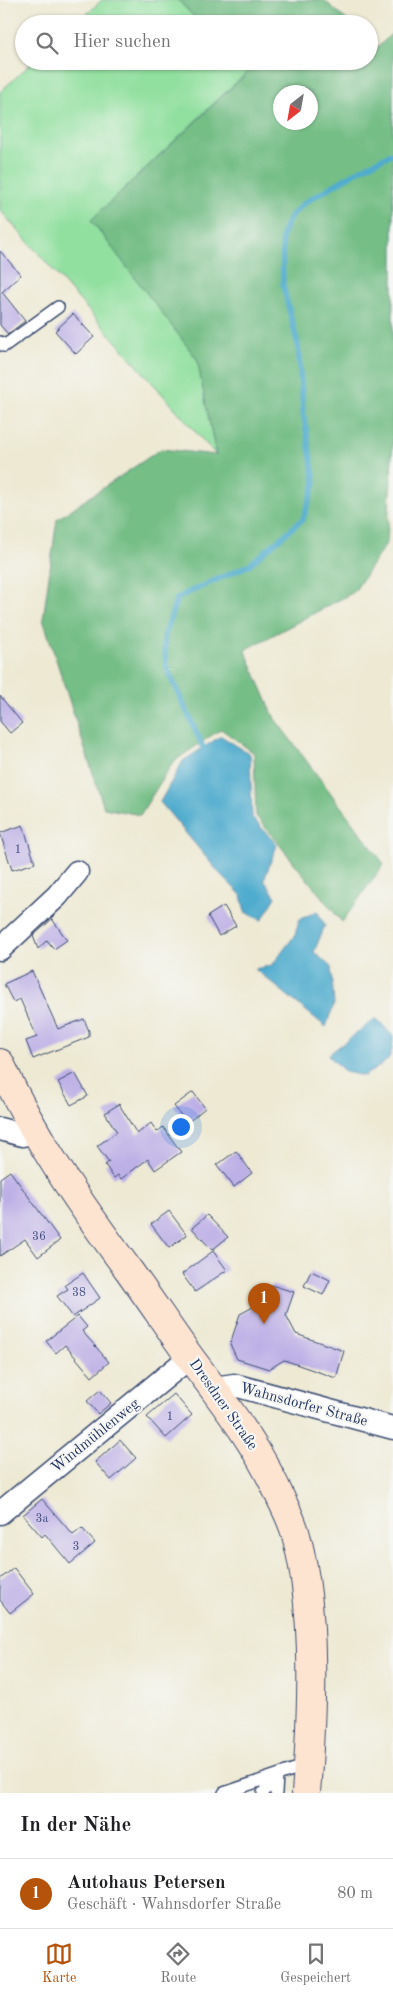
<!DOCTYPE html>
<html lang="de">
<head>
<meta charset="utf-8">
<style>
	:root { --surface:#fff; --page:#f2f2f2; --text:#202124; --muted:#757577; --line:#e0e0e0; --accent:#b45309 }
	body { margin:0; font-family:"Old Standard TT",serif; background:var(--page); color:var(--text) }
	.compass { position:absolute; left:273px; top:85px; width:45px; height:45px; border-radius:50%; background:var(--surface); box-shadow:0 1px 4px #0004; rotate:211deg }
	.you { position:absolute; left:180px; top:1126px; width:18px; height:18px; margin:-12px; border:4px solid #fff; border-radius:50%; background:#1a73e8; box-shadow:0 0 0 8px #1a73e833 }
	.badge { display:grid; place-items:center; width:32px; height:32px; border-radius:50%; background:var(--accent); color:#fff; font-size:16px; font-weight:700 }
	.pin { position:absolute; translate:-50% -41px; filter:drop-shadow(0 1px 2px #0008) }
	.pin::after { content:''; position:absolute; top:26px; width:18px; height:15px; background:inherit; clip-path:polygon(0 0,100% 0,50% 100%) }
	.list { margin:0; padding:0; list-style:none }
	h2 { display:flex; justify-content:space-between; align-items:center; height:65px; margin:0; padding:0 20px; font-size:21px }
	h2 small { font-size:16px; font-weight:400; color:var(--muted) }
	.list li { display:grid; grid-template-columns:32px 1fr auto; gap:15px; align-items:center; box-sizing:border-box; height:70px; padding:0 20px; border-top:1px solid var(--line) }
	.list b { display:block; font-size:19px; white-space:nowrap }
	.list p { margin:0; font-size:16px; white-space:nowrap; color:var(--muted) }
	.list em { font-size:16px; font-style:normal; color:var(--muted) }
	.icon { flex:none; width:28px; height:28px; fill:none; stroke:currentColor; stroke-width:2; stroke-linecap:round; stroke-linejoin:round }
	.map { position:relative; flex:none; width:393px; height:1793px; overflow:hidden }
	.search { position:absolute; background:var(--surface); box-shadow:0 1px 4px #0004; left:15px; right:15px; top:15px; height:55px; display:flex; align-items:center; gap:12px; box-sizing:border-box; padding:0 18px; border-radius:28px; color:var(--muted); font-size:19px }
	.sheet { height:135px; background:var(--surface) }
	nav { display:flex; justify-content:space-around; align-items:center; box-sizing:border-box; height:70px; border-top:1px solid var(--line); background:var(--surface); font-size:14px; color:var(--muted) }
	nav a { display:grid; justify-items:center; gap:2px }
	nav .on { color:var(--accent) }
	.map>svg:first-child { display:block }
	.green { fill:#91e09f; stroke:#56887e }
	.forest { fill:#74be86; stroke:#487672; fill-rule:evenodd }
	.water { fill:#4facce; stroke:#356e96 }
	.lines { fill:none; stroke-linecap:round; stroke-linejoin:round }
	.stream { stroke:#4facce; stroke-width:5.5 }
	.building { fill:#bdb0e6 }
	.lane-casing { stroke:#3a4b70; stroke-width:14 }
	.street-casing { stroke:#3a4b70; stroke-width:25 }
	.secondary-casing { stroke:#3a4b70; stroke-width:30 }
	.lane { stroke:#fff; stroke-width:11 }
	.street { stroke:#fff; stroke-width:22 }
	.secondary { stroke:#fde4d1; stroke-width:28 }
	.labels { text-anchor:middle; stroke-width:4.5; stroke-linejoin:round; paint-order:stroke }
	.number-label { font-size:12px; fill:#444f80 }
	.street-label { font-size:15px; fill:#1b2f5e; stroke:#f6f6f2 }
</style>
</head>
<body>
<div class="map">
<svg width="393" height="1793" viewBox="0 0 393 1793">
	<rect width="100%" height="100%" fill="#f6f6f2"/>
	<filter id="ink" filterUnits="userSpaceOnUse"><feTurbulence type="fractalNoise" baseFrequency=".02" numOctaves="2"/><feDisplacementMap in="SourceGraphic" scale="10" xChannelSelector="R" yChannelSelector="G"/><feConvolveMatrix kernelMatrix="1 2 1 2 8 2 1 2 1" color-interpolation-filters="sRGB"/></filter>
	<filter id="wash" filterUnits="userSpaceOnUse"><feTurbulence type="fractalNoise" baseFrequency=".0096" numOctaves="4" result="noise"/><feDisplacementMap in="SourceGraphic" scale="20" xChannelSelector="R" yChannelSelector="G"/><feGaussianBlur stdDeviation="1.12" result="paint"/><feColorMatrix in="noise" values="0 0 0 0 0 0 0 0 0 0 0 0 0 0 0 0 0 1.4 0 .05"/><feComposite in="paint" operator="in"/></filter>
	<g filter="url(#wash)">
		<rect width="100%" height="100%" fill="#ede9d3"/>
		<path class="green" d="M 102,0 L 178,0 L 201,24 L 76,24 Z
			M 34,61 L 238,61 L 248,71 L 91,220 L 197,359 L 216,455 L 0,210 L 0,92 Z"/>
		<path class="forest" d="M 178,0 L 324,0 L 351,24 L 201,24 Z
			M 393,32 L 393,440 L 387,542 L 354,592 L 245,650 L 275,719 L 384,864 L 342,922 L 256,816 L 254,753 L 221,729 L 173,762 L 140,815 L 104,808 L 43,619 L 57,519 L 161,449 L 216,455 L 197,359 L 91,220 L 248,72 L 238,61 L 369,61 L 369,40 L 378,47 ZM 280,92 L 310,92 L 310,122 L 280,122 Z"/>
		<path class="water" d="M 221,736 L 250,754 L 252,817 L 277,845 L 264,880 L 276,897 L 262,920 L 245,912 L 241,895 L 220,874 L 160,802 L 183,761 Z
			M 317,911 L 325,925 L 314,952 L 331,967 L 334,1004 L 326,1027 L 255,969 L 272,965 L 295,935 L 299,920 Z
			M 376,1018 L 393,1036 C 393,1063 385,1062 364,1076 L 345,1072 L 328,1055 Z"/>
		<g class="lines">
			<path class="stream" d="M 203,747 L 166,666 L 164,638 L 175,604 L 177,599 L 185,594 L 249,565 L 303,519 L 315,483 L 303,411 L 298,345 L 283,286 L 282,235 L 290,217 L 304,203 L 363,168 L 393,153"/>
		</g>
		<g id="blocks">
			<path class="building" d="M 0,251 L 21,275 L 2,292 L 25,321 L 8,334 L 0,325 Z
				M 73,314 L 94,337 L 76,354 L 55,331 Z
				M 0,696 L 22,723 L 10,733 L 0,721 Z
				M 23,825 L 35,863 L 12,870 L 0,833 Z
				M 224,906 L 236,926 L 219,936 L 208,916 Z
				M 52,919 L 67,940 L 54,949 L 47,940 L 38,949 L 33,936 Z
				M 32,971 L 58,1029 L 84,1019 L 89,1031 L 89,1037 L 33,1059 L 26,1041 L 37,1037 L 20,999 L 13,1002 L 4,984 Z
				M 75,1073 L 88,1096 L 71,1105 L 58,1082 Z
				M 193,1092 L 205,1108 L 187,1123 L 174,1106 Z
				M 119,1104 L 137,1134 L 151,1123 L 157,1132 L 163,1127 L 181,1152 L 155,1170 L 148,1159 L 121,1179 L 118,1175 L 114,1178 L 105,1165 L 109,1162 L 97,1146 L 117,1132 L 105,1113 Z
				M 236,1151 L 252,1173 L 234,1187 L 217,1165 Z
				M 10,1171 L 60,1240 L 38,1257 L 25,1239 L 0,1256 L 0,1178 Z
				M 169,1211 L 187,1235 L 169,1248 L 151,1224 Z
				M 207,1215 L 228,1237 L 212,1250 L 192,1228 Z
				M 213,1251 L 227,1270 L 195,1292 L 182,1274 Z
				M 311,1271 L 330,1280 L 323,1295 L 304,1286 Z
				M 83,1273 L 100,1298 L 73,1317 L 57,1296 L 68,1289 L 65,1285 Z
				M 271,1285 L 294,1292 L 286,1315 L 296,1334 L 344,1351 L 336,1378 L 284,1360 L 269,1369 L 237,1359 L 230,1344 L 240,1314 L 255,1306 L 263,1309 Z
				M 78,1316 L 87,1327 L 82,1331 L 109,1362 L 92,1377 L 65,1345 L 56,1353 L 46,1341 Z
				M 100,1390 L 111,1403 L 98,1414 L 87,1401 Z
				M 174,1394 L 192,1415 L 166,1438 L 147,1417 Z
				M 120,1440 L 136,1458 L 111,1480 L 95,1462 Z
				M 42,1499 L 73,1535 L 82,1528 L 95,1543 L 70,1564 L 45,1534 L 42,1537 L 23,1515 Z
				M 14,1568 L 34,1594 L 10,1613 L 0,1600 L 0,1579 Z"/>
		</g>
	</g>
	<g filter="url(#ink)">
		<use href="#blocks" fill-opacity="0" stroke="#3a4b70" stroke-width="1"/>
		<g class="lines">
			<g class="lane-casing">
				<path id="lane" d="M 0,342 L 4,346 L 58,307
					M 224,1793 L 307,1765
					M 263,1793 L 277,1775
					M 276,1793 L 277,1775"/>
			</g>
			<g class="street-casing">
				<path id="street" d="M 0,949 L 57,896 L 77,872
					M 0,1129 L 22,1135 L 34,1132
					M 214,1388 L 234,1385 L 393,1428
					M 0,1513 L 190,1357"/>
			</g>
			<g class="secondary-casing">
				<path id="secondary" d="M 0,1063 C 35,1140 80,1204 130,1272 C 150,1300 169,1328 189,1356 C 224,1403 259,1447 282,1501 C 288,1513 294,1526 297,1539 C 317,1616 312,1714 306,1793"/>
			</g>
			<use href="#lane" class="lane"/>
			<use href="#street" class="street"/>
			<use href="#secondary" class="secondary"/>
		</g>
	</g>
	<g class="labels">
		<g class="number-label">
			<text x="18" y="853">1</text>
			<text x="39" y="1240">36</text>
			<text x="79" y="1296">38</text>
			<text x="170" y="1420">1</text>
			<text x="42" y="1522">3a</text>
			<text x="76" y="1550">3</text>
		</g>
		<g class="street-label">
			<text transform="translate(224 1404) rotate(55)" y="5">Dresdner Straße</text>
			<text transform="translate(304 1404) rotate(15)" y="5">Wahnsdorfer Straße</text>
			<text transform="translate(95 1435) rotate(-39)" y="5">Windmühlenweg</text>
		</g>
	</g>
</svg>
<svg class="compass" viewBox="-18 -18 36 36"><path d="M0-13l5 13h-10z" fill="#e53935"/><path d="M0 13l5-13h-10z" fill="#757577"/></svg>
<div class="you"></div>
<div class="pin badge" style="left:264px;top:1324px">1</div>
<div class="search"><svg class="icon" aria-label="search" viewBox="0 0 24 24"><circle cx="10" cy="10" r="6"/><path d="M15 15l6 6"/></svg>Hier suchen</div>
</div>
<section class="sheet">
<h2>In der Nähe<small></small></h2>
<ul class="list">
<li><span class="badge">1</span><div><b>Autohaus Petersen</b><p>Geschäft · Wahnsdorfer Straße</p></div><em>80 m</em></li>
</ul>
</section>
<nav>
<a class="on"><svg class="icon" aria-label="map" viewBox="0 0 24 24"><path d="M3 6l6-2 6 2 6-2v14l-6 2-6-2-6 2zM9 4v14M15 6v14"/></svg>Karte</a>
<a><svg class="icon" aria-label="directions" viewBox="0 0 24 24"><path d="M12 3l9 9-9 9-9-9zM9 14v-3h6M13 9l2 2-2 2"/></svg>Route</a>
<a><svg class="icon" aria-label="saved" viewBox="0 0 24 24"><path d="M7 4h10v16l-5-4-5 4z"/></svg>Gespeichert</a>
</nav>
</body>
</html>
